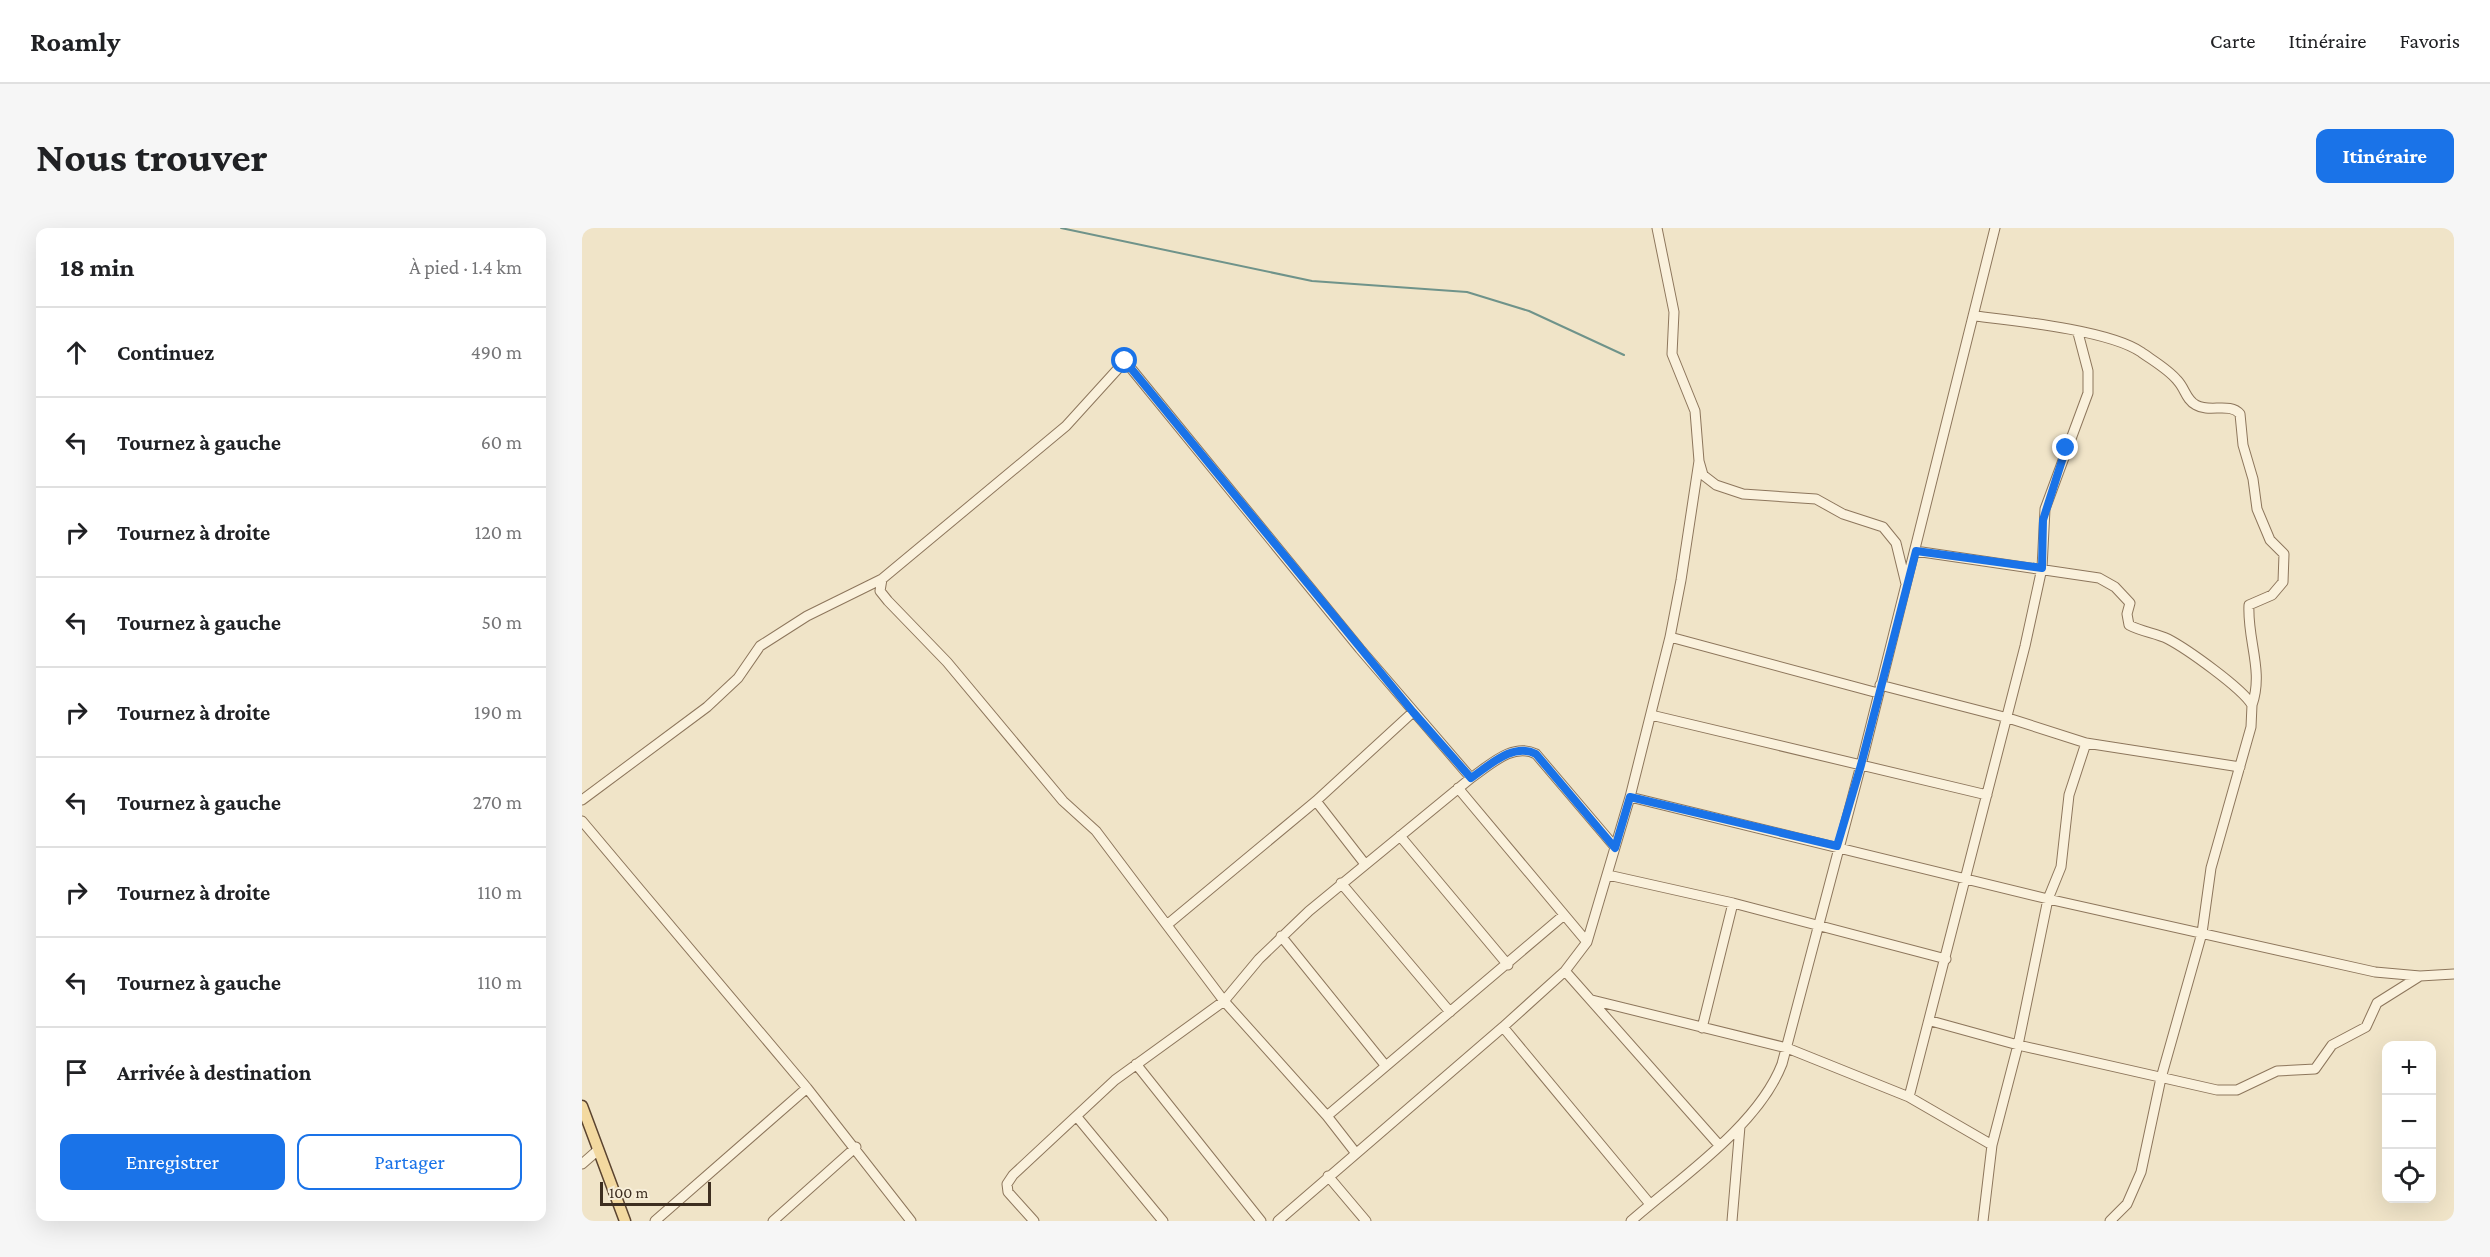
<!DOCTYPE html>
<html lang="fr">
<head>
<meta charset="utf-8">
<style>
	:root { --surface:#fff; --page:#f6f6f6; --text:#202124; --muted:#757577; --line:#e0e0e0; --accent:#1a73e8 }
	body { margin:0; font-family:"Crimson Pro",serif; background:var(--page); color:var(--text) }
	.controls { position:absolute; right:18px; bottom:18px; display:grid; overflow:hidden; border-radius:12px; box-shadow:0 6px 24px #0002 }
	.controls button { width:54px; height:54px; display:grid; place-items:center; padding:0; border:0; border-bottom:2px solid var(--line); background:var(--surface); color:var(--text); font:30px sans-serif }
	.scale { position:absolute; left:18px; bottom:15px; width:111px; box-sizing:border-box; padding-left:6px; border:3px solid #3d2e20; border-top:0; font-size:16px; line-height:21px; white-space:nowrap; color:#3d2e20; -webkit-text-stroke:4px #f7eed8; paint-order:stroke }
	.stop { position:absolute; width:18px; height:18px; margin:-14px; border:4px solid #1a73e8; border-radius:50%; background:#fff }
	.stop.end { background:#1a73e8; border-color:#fff; box-shadow:0 2px 6px #0008 }
	.list { margin:0; padding:0; list-style:none }
	h2 { display:flex; justify-content:space-between; align-items:center; height:78px; margin:0; padding:0 24px; font-size:26px }
	h2 small { font-size:20px; font-weight:400; color:var(--muted) }
	.list li { display:grid; grid-template-columns:39px 1fr auto; gap:18px; align-items:center; box-sizing:border-box; height:90px; padding:0 24px; border-top:2px solid var(--line) }
	.list b { display:block; font-size:22px; white-space:nowrap }
	.list em { font-size:20px; font-style:normal; color:var(--muted) }
	.actions { display:flex; gap:12px; padding:18px 24px }
	.actions a { flex:1; padding:14px 0; border:2px solid var(--accent); border-radius:12px; text-align:center; font-size:21px; color:var(--accent) }
	.actions .main { background:var(--accent); color:#fff }
	.icon { flex:none; width:33px; height:33px; fill:none; stroke:currentColor; stroke-width:2; stroke-linecap:round; stroke-linejoin:round }
	.map { position:relative; flex:none; width:1872px; height:993px; overflow:hidden; border-radius:12px }
	header { display:flex; align-items:center; gap:36px; box-sizing:border-box; height:84px; padding:0 30px; background:var(--surface); border-bottom:2px solid var(--line) }
	header strong { font-size:28px }
	nav { display:flex; gap:33px; margin-inline-start:auto; font-size:21px }
	.intro { display:flex; align-items:center; justify-content:space-between; box-sizing:border-box; height:144px; padding:0 36px }
	h1 { margin:0; font-size:42px }
	.button { padding:15px 27px; border-radius:12px; background:var(--accent); color:#fff; font-size:21px; font-weight:700 }
	main { display:flex; gap:36px; padding:0 36px }
	aside { flex:1; background:var(--surface); border-radius:12px; box-shadow:0 6px 24px #0002 }
	.map>svg:first-child { display:block }
	.lines { fill:none; stroke-linecap:round; stroke-linejoin:round }
	.stream { stroke:#6f938a; stroke-width:2 }
	.minor-casing { stroke:#8d765c; stroke-width:11 }
	.major-casing { stroke:#5b4430; stroke-width:13 }
	.minor { stroke:#faf1dc; stroke-width:9 }
	.major { stroke:#f3d9a0; stroke-width:10 }
	.route { stroke:#1a73e8; stroke-width:8 }
</style>
</head>
<body>
<header>
<strong>Roamly</strong>
<nav><a>Carte</a><a>Itinéraire</a><a>Favoris</a></nav>
</header>
<div class="intro"><h1>Nous trouver</h1><a class="button">Itinéraire</a></div>
<main>
<aside>
<h2>18 min<small>À pied · 1.4 km</small></h2>
<ul class="list">
<li><svg class="icon" aria-label="ahead" viewBox="0 0 24 24"><path d="M12 20V5M6 11l6-6 6 6"/></svg><div><b>Continuez</b></div><em>490 m</em></li>
<li><svg class="icon" aria-label="left" viewBox="0 0 24 24"><path d="M17 20v-9H6M10 6l-5 5 5 5"/></svg><div><b>Tournez à gauche</b></div><em>60 m</em></li>
<li><svg class="icon" aria-label="right" viewBox="0 0 24 24"><path d="M7 20v-9h11M14 6l5 5-5 5"/></svg><div><b>Tournez à droite</b></div><em>120 m</em></li>
<li><svg class="icon" aria-label="left" viewBox="0 0 24 24"><path d="M17 20v-9H6M10 6l-5 5 5 5"/></svg><div><b>Tournez à gauche</b></div><em>50 m</em></li>
<li><svg class="icon" aria-label="right" viewBox="0 0 24 24"><path d="M7 20v-9h11M14 6l5 5-5 5"/></svg><div><b>Tournez à droite</b></div><em>190 m</em></li>
<li><svg class="icon" aria-label="left" viewBox="0 0 24 24"><path d="M17 20v-9H6M10 6l-5 5 5 5"/></svg><div><b>Tournez à gauche</b></div><em>270 m</em></li>
<li><svg class="icon" aria-label="right" viewBox="0 0 24 24"><path d="M7 20v-9h11M14 6l5 5-5 5"/></svg><div><b>Tournez à droite</b></div><em>110 m</em></li>
<li><svg class="icon" aria-label="left" viewBox="0 0 24 24"><path d="M17 20v-9H6M10 6l-5 5 5 5"/></svg><div><b>Tournez à gauche</b></div><em>110 m</em></li>
<li><svg class="icon" aria-label="arrive" viewBox="0 0 24 24"><path d="M6 21V4h12l-3 4 3 4H6"/></svg><div><b>Arrivée à destination</b></div></li>
</ul>
<div class="actions"><a class="main">Enregistrer</a><a>Partager</a></div>
</aside>
<div class="map">
<svg width="1872" height="993" viewBox="0 0 1872 993">
	<rect width="100%" height="100%" fill="#f0e4c8"/>
	<g class="lines">
		<path class="stream" d="M 479,0 L 730,53 L 885,64 L 947,83 L 1042,127"/>
		<g class="minor-casing">
			<path id="minor" d="M 1075,0 L 1092,84 L 1090,126 L 1113,183 L 1117,233 L 1121,247 L 1134,257 L 1161,266 L 1234,271 L 1261,286 L 1301,299 L 1314,315 L 1324,356
				M 1393,88 C 1434,93 1526,102 1559,124 C 1570,132 1586,141 1595,152 C 1603,160 1604,172 1614,177 C 1627,185 1648,174 1658,186 L 1661,217 L 1671,251 L 1675,281 L 1688,312 L 1702,326 L 1701,354 L 1690,367 L 1667,377 C 1665,412 1682,443 1670,477
				M 1333,323 L 1517,350 L 1533,359 L 1548,375 L 1545,386 L 1547,397 C 1560,404 1574,405 1586,411 C 1605,421 1660,460 1670,477 L 1669,499 L 1629,640 L 1620,705 L 1579,850 L 1559,944 L 1545,976 L 1528,993
				M 1088,409 L 1296,465
				M 1298,457 L 1426,490 L 1504,515 L 1658,539
				M 1069,487 L 1405,567
				M 876,560 L 1005,714
				M 1048,569 L 1466,671 L 1793,744 L 1838,748 L 1872,746
				M 0,572 L 125,479 L 156,450 L 178,418 L 225,388 L 300,351
				M 734,573 L 783,636
				M 0,593 L 225,860 L 329,993
				M 818,608 L 926,737
				M 1026,647 L 1151,675 L 1364,731
				M 759,655 L 868,784
				M 586,696 L 734,573 L 831,484
				M 699,708 L 803,837
				M 983,743 L 1137,917
				M 1010,772 L 1205,820 L 1327,869 L 1410,917
				M 1349,793 L 1436,817 L 1635,862 L 1655,862 L 1695,843 L 1733,841 L 1750,817 L 1784,799 L 1795,775 L 1838,748
				M 921,799 L 1068,976
				M 1120,800 L 1151,675
				M 554,836 L 679,993
				M 1327,869 L 1443,418 L 1460,340 L 1463,281 L 1506,165 L 1506,143 L 1496,105
				M 745,888 L 982,687
				M 495,889 L 581,993
				M 773,924 L 745,888 L 642,773 L 514,603 L 481,573 L 365,434 L 306,373 L 298,363 L 300,351 L 484,198 L 543,133 L 778,421 L 889,550
				M 0,936 L 16,922
				M 746,948 L 784,993
				M 73,993 L 225,860
				M 191,993 L 274,919
				M 452,993 L 426,964 L 425,956 L 431,947 L 533,852 L 642,773 L 677,731 L 727,683 L 889,550 C 908,537 931,514 954,526 L 1033,619
				M 696,993 L 921,799 L 983,743 L 1005,714 L 1048,569 L 1088,409 L 1099,352 L 1117,233
				M 1049,993 C 1098,950 1176,898 1200,836 L 1279,537 L 1413,0
				M 1150,993 L 1158,898
				M 1401,993 L 1410,917 L 1436,817 L 1466,671 L 1479,639 L 1487,567 L 1504,515"/>
		</g>
		<g class="major-casing">
			<path id="major" d="M 0,878 L 43,993"/>
		</g>
		<use href="#minor" class="minor"/>
		<use href="#major" class="major"/>
	</g>
	<g class="lines">
		<path class="route" d="M 543,133 L 831,484 L 889,550 C 908,537 931,514 954,526 L 1033,620 L 1048,569 L 1255,618 L 1279,537 L 1334,323 L 1460,340 L 1461,292 L 1484,220"/>
	</g>
</svg>
<div class="controls">
<button>+</button>
<button>−</button>
<button><svg class="icon" aria-label="locate" viewBox="0 0 24 24"><circle cx="12" cy="12" r="6"/><path d="M12 2v4M12 18v4M2 12h4M18 12h4"/></svg></button>
</div>
<div class="scale">100 m</div>
<div class="stop" style="left:543px;top:133px"></div>
<div class="stop end" style="left:1484px;top:220px"></div>
</div>
</main>
</body>
</html>
